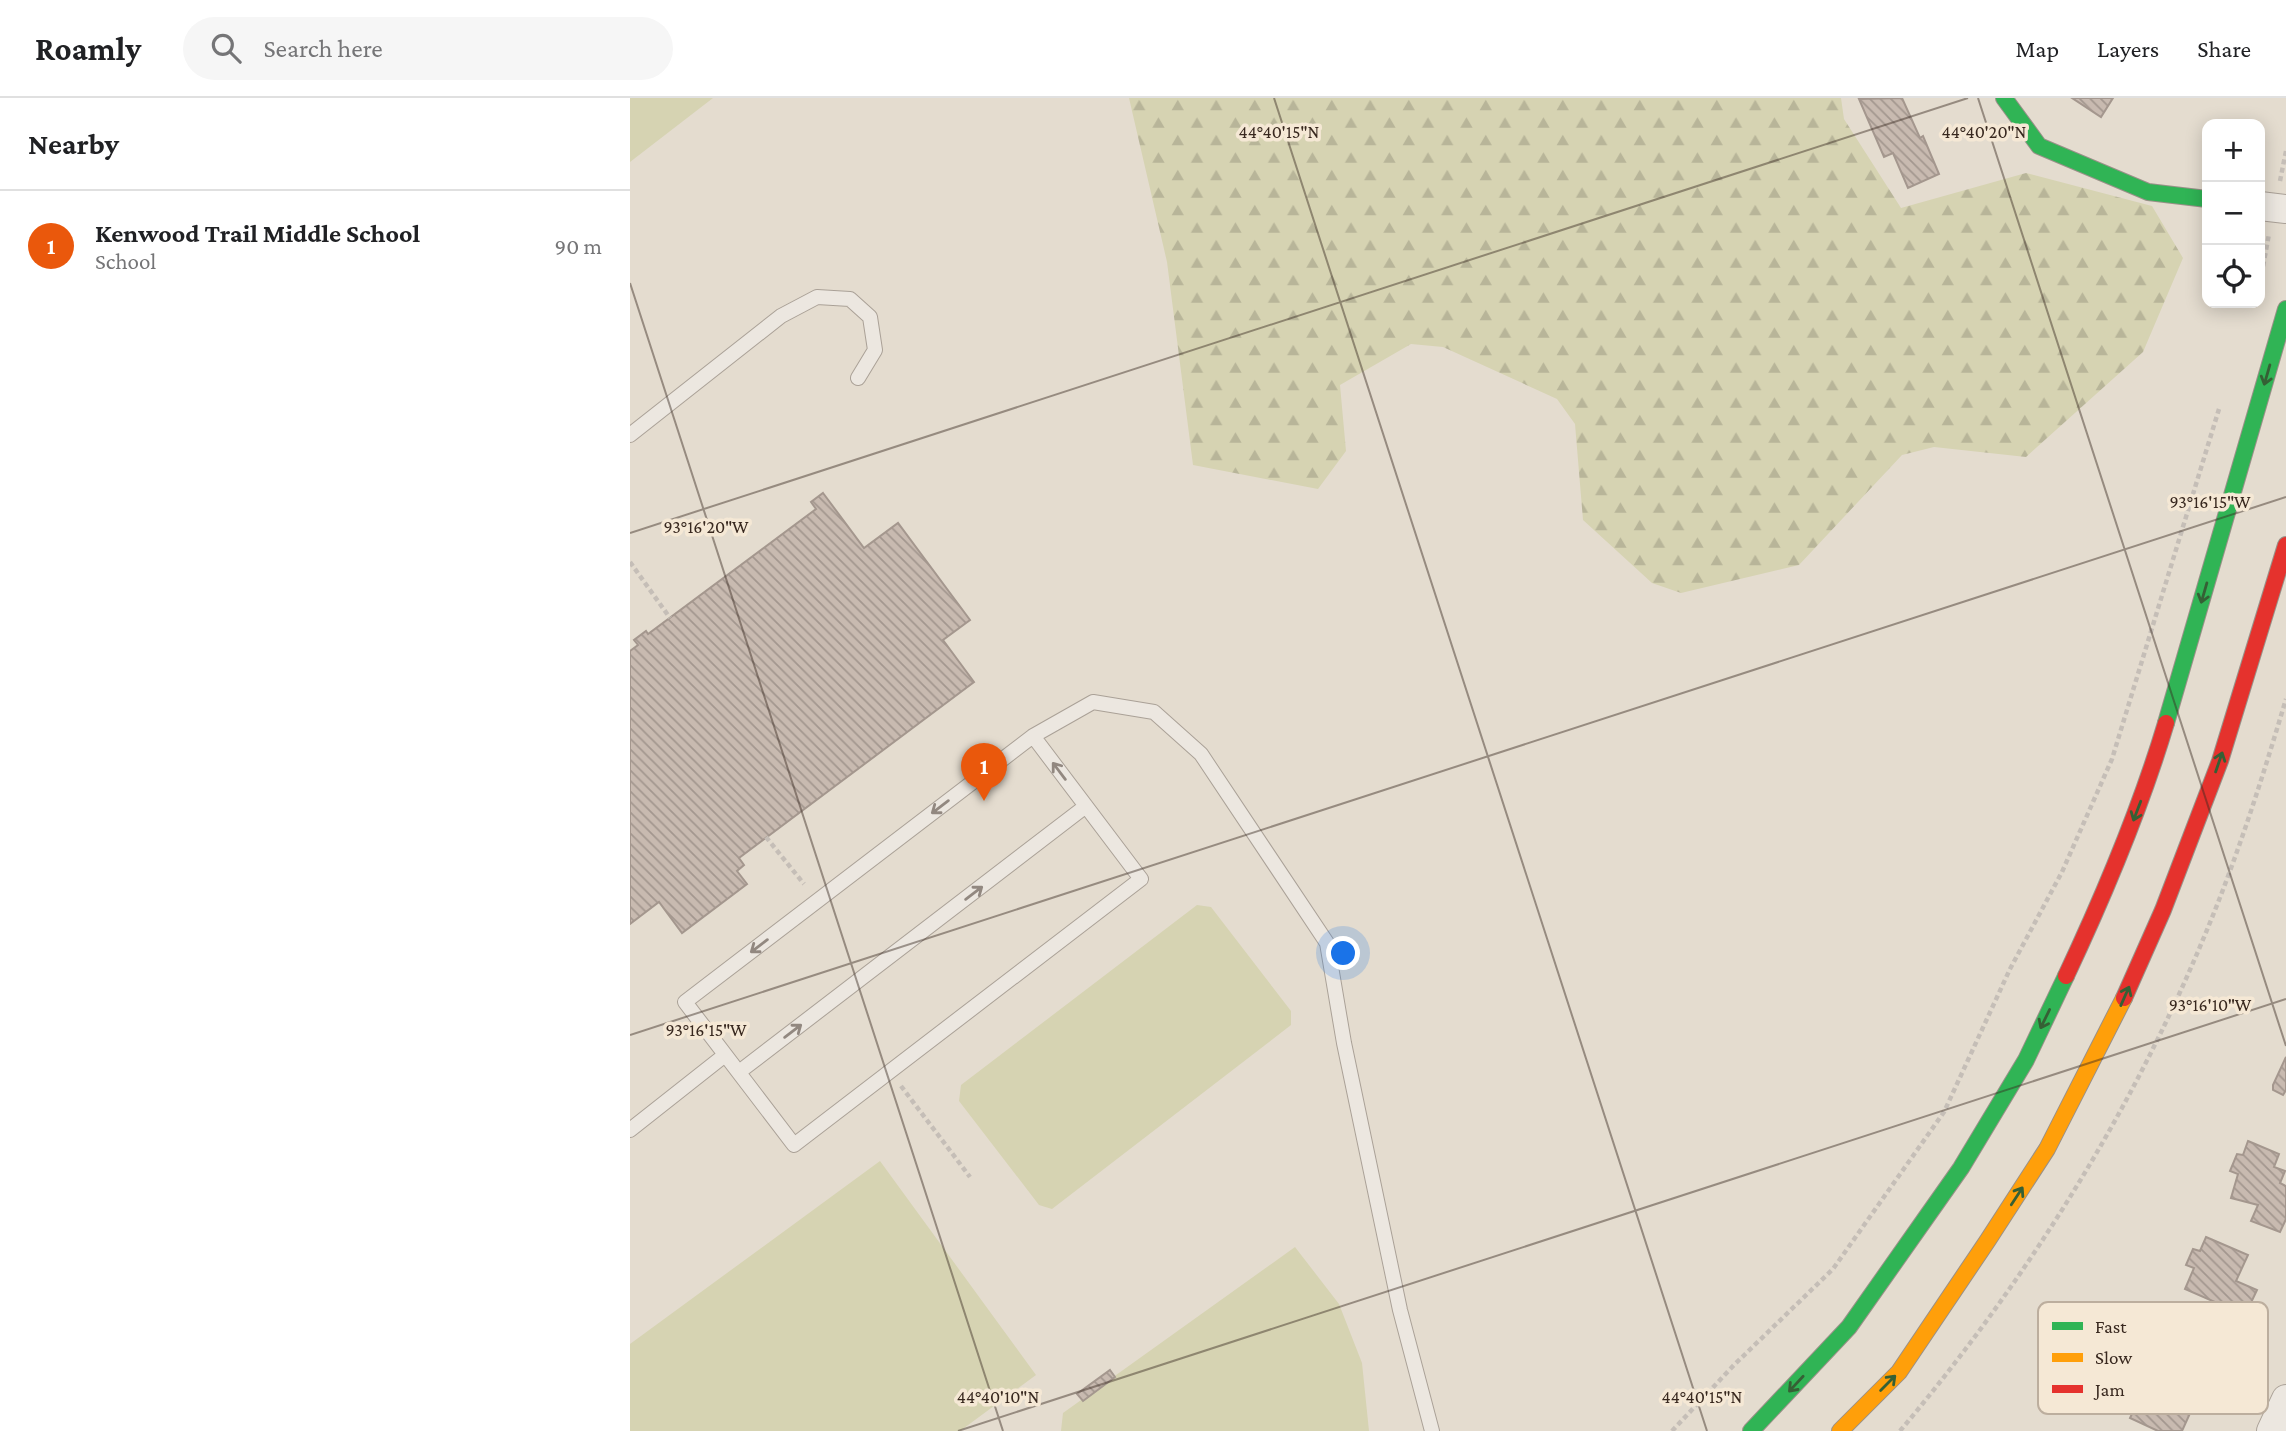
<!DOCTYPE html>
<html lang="en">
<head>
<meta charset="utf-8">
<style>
	:root { --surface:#fff; --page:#f6f6f6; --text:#202124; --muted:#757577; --line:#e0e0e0; --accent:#ea580c }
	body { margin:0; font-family:"Crimson Pro",serif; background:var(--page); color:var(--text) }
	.controls { position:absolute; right:21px; top:21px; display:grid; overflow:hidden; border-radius:14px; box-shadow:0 4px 18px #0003 }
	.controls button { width:63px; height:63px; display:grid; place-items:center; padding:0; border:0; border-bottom:2px solid var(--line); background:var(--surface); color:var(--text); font:35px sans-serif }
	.you { position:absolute; left:714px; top:856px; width:24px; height:24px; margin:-18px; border:5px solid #fff; border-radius:50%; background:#1a73e8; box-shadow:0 0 0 10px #1a73e833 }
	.badge { display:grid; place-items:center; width:46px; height:46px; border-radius:50%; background:var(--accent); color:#fff; font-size:23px; font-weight:700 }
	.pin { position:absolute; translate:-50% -58px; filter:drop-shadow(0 2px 4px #0008) }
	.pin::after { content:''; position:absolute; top:37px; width:24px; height:21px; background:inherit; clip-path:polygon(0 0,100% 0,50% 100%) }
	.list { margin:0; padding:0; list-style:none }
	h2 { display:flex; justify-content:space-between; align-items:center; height:91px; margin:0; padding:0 28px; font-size:30px }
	h2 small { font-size:23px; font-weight:400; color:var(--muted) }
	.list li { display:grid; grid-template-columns:46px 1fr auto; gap:21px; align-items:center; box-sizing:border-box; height:112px; padding:0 28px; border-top:2px solid var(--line) }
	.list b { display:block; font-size:26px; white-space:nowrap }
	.list p { margin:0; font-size:23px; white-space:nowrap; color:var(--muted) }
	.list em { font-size:23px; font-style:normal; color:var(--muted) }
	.icon { flex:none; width:38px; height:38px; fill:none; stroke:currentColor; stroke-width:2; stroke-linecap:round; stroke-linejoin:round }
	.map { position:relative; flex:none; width:1656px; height:1333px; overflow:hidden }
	header { display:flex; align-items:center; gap:42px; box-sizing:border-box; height:98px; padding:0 35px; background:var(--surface); border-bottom:2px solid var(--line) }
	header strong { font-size:33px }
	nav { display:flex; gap:38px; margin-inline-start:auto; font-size:24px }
	.search { width:490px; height:63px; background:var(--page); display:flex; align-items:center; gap:18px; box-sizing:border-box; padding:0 24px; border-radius:38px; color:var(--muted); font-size:26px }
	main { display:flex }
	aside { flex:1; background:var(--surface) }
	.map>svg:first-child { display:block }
	.forest { fill:url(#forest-firs) }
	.green { fill:#d6d3b2 }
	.building { fill:url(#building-back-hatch); stroke:#a4978e; stroke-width:2 }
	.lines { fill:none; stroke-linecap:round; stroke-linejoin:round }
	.lane-casing { stroke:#aaa197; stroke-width:16 }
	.street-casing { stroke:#aaa197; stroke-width:30 }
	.fast-casing { stroke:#999088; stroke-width:18 }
	.slow-casing { stroke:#999088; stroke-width:18 }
	.jam-casing { stroke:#999088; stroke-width:18 }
	.path { stroke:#c5beb7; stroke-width:4.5; stroke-dasharray:5 3.5; stroke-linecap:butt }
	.lane { stroke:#ece7e0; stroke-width:14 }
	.street { stroke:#ece7e0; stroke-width:28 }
	.fast { stroke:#30b455; stroke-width:16 }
	.slow { stroke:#ff9f0a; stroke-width:16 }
	.jam { stroke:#e5322d; stroke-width:16 }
	.oneway { stroke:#356035 }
	.oneway2 { stroke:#928880 }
	.ticks { fill:none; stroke:#38281f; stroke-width:2; stroke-opacity:0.45 }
	.key { fill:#f5e8d5; stroke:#bcae9e; stroke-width:2 }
	.key-label { font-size:19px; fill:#38281f }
	.ticks-label { font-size:18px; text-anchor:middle; fill:#38281f; stroke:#f5e8d5; stroke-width:7; stroke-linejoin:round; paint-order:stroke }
</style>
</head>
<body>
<header>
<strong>Roamly</strong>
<div class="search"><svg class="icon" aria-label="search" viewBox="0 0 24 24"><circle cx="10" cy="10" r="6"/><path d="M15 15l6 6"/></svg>Search here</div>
<nav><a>Map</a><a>Layers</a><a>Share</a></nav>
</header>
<main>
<aside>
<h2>Nearby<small></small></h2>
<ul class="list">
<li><span class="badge">1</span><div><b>Kenwood Trail Middle School</b><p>School</p></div><em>90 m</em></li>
</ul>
</aside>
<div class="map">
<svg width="1656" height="1333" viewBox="0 0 1656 1333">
	<defs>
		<pattern id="forest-firs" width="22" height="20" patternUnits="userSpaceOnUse" patternTransform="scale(1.75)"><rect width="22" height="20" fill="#d6d3b2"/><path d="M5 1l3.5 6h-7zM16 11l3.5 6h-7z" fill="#b8b599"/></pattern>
		<pattern id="building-back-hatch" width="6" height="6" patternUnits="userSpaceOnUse" patternTransform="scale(1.75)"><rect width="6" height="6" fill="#c8bab0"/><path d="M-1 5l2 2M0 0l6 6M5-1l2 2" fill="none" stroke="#a3978f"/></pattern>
	</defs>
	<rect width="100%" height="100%" fill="#e4dccf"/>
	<path class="forest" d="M 499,0 L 1211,0 L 1214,21 L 1271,110 L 1396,75 L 1522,108 L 1553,160 L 1513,254 L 1396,359 L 1304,349 L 1272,357 L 1169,467 L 1051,495 L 1022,485 L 953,422 L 945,326 L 927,301 L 813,249 L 781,246 L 710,287 L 716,353 L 688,391 L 563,367 L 537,164 Z"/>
	<path class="green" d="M 0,0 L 83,0 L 0,64 Z
		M 567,807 L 581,809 L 661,913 L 661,927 L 422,1111 L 409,1107 L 329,1003 L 331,987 Z
		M 250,1063 L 406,1277 L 330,1333 L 0,1333 L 0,1246 Z
		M 665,1149 L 709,1206 L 732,1265 L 739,1333 L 431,1333 L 433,1315 Z"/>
	<path class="building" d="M 1272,0 L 1290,40 L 1293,38 L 1309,76 L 1278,90 L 1263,55 L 1254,59 L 1229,1 Z
		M 1442,0 L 1483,0 L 1471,19 Z
		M 193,395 L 234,450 L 268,425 L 340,522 L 313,542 L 344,584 L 109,760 L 114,767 L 107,773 L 117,786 L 52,835 L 29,804 L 0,826 L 0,553 L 8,547 L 4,542 L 16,533 L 18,536 L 186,411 L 181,404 Z
		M 1656,959 L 1656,992 L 1653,997 L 1643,992 L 1643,987 Z
		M 1618,1043 L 1649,1056 L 1644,1069 L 1655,1073 L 1650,1085 L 1656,1088 L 1656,1121 L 1650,1134 L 1621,1123 L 1628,1107 L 1601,1100 L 1608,1076 L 1600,1073 L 1607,1056 L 1613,1057 Z
		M 1576,1139 L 1618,1157 L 1606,1183 L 1627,1192 L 1608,1232 L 1578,1219 L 1585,1204 L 1555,1191 L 1564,1170 L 1556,1167 L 1563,1151 L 1570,1153 Z
		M 1531,1255 L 1558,1268 L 1564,1256 L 1589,1268 L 1571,1305 L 1566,1302 L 1552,1333 L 1528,1333 L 1500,1320 Z
		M 480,1272 L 485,1279 L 453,1303 L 447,1296 Z"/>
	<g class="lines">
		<g class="lane-casing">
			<path id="lane" d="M 0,337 L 151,218 L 187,199 L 220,201 L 240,219 L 245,252 L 228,280
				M 403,638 L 511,781 L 164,1047 L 55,904 L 403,638 L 463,604 L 524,614 L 571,656 L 697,845 L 714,945 L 770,1212 L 802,1333
				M 109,974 L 456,708
				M 0,1032 L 95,957"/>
		</g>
		<g class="street-casing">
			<path id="street" d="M 1630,108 L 1656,111
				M 1641,1333 L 1656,1301"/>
		</g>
		<g class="fast-casing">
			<path id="fast" d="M 1374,0 L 1409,48 L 1518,94 L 1577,101
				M 1536,625 L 1656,211
				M 1121,1333 L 1219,1229 L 1331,1070 L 1396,962 L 1436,878"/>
		</g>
		<g class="slow-casing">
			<path id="slow" d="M 1210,1333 L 1269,1274 L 1358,1142 L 1417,1051 L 1494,900"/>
		</g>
		<g class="jam-casing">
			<path id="jam" d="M 1436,878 C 1475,795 1510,712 1536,625
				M 1494,900 L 1533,812 L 1590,663 L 1656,447"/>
		</g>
		<path class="path" d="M 1650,83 L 1656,53
			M 1630,185 L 1639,136
			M 0,464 L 40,520
			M 136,739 L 174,786
			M 271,988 L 340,1079
			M 1042,1333 L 1104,1267 L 1203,1171 L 1314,1014 L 1380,871 L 1432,774 L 1482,661 L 1589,311
			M 1270,1333 C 1398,1181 1504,1011 1579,827 C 1609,754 1633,678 1656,601"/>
		<use href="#lane" class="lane"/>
		<use href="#street" class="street"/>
		<use href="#fast" class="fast"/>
		<use href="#slow" class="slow"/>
		<use href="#jam" class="jam"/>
	</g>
	<defs><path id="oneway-shaft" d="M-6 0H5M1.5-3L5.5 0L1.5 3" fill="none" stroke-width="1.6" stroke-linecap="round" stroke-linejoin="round" transform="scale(1.75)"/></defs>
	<g class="oneway">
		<use href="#oneway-shaft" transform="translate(1637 277) rotate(106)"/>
		<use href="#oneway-shaft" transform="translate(1574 495) rotate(106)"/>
		<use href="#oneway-shaft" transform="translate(1589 664) rotate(-71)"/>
		<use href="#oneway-shaft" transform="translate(1507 713) rotate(111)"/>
		<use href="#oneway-shaft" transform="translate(1495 898) rotate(-66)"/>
		<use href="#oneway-shaft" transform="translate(1415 921) rotate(116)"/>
		<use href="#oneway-shaft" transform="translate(1387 1098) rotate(-57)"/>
		<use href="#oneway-shaft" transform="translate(1258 1285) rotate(-45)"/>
		<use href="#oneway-shaft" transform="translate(1166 1286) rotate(133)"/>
	</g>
	<g class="oneway2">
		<use href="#oneway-shaft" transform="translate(429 673) rotate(-127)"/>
		<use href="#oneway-shaft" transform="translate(310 709) rotate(143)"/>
		<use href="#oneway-shaft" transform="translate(344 795) rotate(-37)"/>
		<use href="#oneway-shaft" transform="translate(129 848) rotate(143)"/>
		<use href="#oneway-shaft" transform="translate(163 933) rotate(-37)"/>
	</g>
	<path class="ticks" d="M 644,0 L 1077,1333M 1348,0 L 1656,948M 0,185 L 373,1333M 0,435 L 1338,0M 0,937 L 1656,399M 328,1333 L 1656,901"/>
	<rect x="1408" y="1204" width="230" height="112" rx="10" class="key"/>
	<rect x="1422" y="1224" width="31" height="8" fill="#30b455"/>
	<rect x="1422" y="1255" width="31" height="9" fill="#ff9f0a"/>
	<rect x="1422" y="1287" width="31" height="8" fill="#e5322d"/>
	<g class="key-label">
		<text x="1465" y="1235">Fast</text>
		<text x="1465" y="1266">Slow</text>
		<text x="1465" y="1298">Jam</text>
	</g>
	<g class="ticks-label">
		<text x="649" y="40">44°40'15"N</text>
		<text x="1354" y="40">44°40'20"N</text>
		<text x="1580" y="410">93°16'15"W</text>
		<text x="76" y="435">93°16'20"W</text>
		<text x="1580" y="913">93°16'10"W</text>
		<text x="76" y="938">93°16'15"W</text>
		<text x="368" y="1305">44°40'10"N</text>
		<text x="1072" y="1305">44°40'15"N</text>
	</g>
</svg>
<div class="controls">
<button>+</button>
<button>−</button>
<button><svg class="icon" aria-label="locate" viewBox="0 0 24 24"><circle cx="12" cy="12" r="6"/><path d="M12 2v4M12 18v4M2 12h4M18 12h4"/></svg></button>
</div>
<div class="you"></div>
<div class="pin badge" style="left:354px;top:703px">1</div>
</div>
</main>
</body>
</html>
